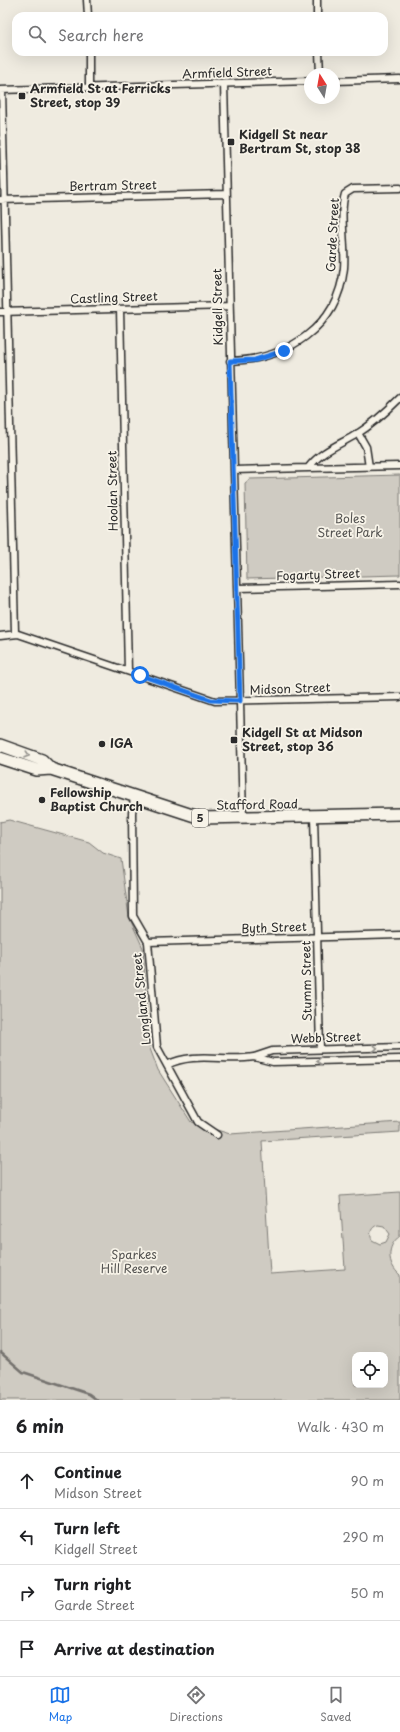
<!DOCTYPE html>
<html lang="en">
<head>
<meta charset="utf-8">
<style>
	:root { --surface:#fff; --page:#f2f2f2; --text:#202124; --muted:#757577; --line:#e0e0e0; --accent:#1a73e8 }
	body { margin:0; font-family:"Playpen Sans",sans-serif; background:var(--page); color:var(--text) }
	.controls { position:absolute; right:12px; bottom:12px; display:grid; overflow:hidden; border-radius:8px; box-shadow:0 4px 16px #0002 }
	.controls button { width:36px; height:36px; display:grid; place-items:center; padding:0; border:0; border-bottom:1px solid var(--line); background:var(--surface); color:var(--text); font:20px sans-serif }
	.compass { position:absolute; left:304px; top:68px; width:36px; height:36px; border-radius:50%; background:var(--surface); box-shadow:0 4px 16px #0002; rotate:349deg }
	.stop { position:absolute; width:12px; height:12px; margin:-9px; border:3px solid #1a73e8; border-radius:50%; background:#fff }
	.stop.end { background:#1a73e8; border-color:#fff; box-shadow:0 1px 4px #0008 }
	.list { margin:0; padding:0; list-style:none }
	h2 { display:flex; justify-content:space-between; align-items:center; height:52px; margin:0; padding:0 16px; font-size:17px }
	h2 small { font-size:13px; font-weight:400; color:var(--muted) }
	.list li { display:grid; grid-template-columns:26px 1fr auto; gap:12px; align-items:center; box-sizing:border-box; height:56px; padding:0 16px; border-top:1px solid var(--line) }
	.list b { display:block; font-size:15px; white-space:nowrap }
	.list p { margin:0; font-size:13px; white-space:nowrap; color:var(--muted) }
	.list em { font-size:13px; font-style:normal; color:var(--muted) }
	.icon { flex:none; width:22px; height:22px; fill:none; stroke:currentColor; stroke-width:2; stroke-linecap:round; stroke-linejoin:round }
	.map { position:relative; flex:none; width:400px; height:1400px; overflow:hidden }
	.search { position:absolute; background:var(--surface); box-shadow:0 4px 16px #0002; left:12px; right:12px; top:12px; height:44px; display:flex; align-items:center; gap:10px; box-sizing:border-box; padding:0 14px; border-radius:12px; color:var(--muted); font-size:15px }
	.sheet { height:276px; background:var(--surface) }
	nav { display:flex; justify-content:space-around; align-items:center; box-sizing:border-box; height:56px; border-top:1px solid var(--line); background:var(--surface); font-size:11px; color:var(--muted) }
	nav a { display:grid; justify-items:center; gap:2px }
	nav .on { color:var(--accent) }
	.map>svg:first-child { display:block }
	.green { fill:#cfcbc2; stroke:#7d7b76; fill-rule:evenodd }
	.lines { fill:none; stroke-linecap:round; stroke-linejoin:round }
	.stream { stroke:#74726e; stroke-width:2.5 }
	.minor-casing { stroke:#2b2b2b; stroke-width:9 }
	.trunk-casing { stroke:#2b2b2b; stroke-width:14 }
	.minor { stroke:#f7f3e8; stroke-width:6 }
	.trunk { stroke:#f7f3e8; stroke-width:11 }
	.oneway { stroke:#918f8a }
	.route { stroke:#1a73e8; stroke-width:5 }
	.poi-dot { fill:#2b2b2b; stroke:#f7f3e8; stroke-width:1.5 }
	.labels { text-anchor:middle; stroke-width:3.5; stroke-linejoin:round; paint-order:stroke }
	.shield { fill:#f7f3e8; stroke:#686764; stroke-width:1 }
	.shield-label { font-size:11px; font-weight:bold; fill:#2b2b2b }
	.street-label { font-size:12px; fill:#2b2b2b; stroke:#f7f3e8 }
	.poi-label { font-size:12px; font-weight:bold; fill:#2b2b2b; stroke:#f7f3e8; text-anchor:start }
	.park-label { font-size:12px; fill:#545351; stroke:#f7f3e8 }
</style>
</head>
<body>
<div class="map">
<svg width="400" height="1400" viewBox="0 0 400 1400">
	<rect width="100%" height="100%" fill="#efebe0"/>
	<filter id="ink" filterUnits="userSpaceOnUse"><feTurbulence type="fractalNoise" baseFrequency=".025" numOctaves="2"/><feDisplacementMap in="SourceGraphic" scale="8" xChannelSelector="R" yChannelSelector="G"/><feConvolveMatrix kernelMatrix="1 2 1 2 8 2 1 2 1" color-interpolation-filters="sRGB"/></filter>
	<g filter="url(#ink)">
		<path class="green" d="M 400,475 L 400,575 L 247,579 L 245,483 L 250,479 Z
			M 9,820 L 89,842 L 103,853 L 121,859 L 129,917 L 143,948 L 149,1046 L 158,1070 L 191,1122 L 230,1134 L 400,1122 L 400,1132 L 262,1141 L 270,1274 L 345,1269 L 340,1196 L 400,1192 L 400,1236 C 386,1246 387,1264 400,1275 L 400,1400 L 0,1400 L 0,822 ZM 378,1225 L 384,1226 L 390,1234 L 386,1242 L 380,1244 L 372,1240 C 369,1233 371,1227 378,1225 ZM 355,1355 L 385,1355 L 385,1385 L 355,1385 Z"/>
		<g class="lines">
			<path class="stream" d="M 0,1352 L 23,1372 L 89,1394 L 97,1400"/>
			<g class="minor-casing">
				<path id="minor" d="M 87,0 L 88,16
					M 317,0 L 317,16
					M 89,52 L 89,87
					M 319,52 L 320,74
					M 334,81 L 400,79
					M 224,84 L 243,818
					M 0,90 L 310,81
					M 2,90 L 15,633
					M 0,200 L 226,194
					M 120,309 L 128,671
					M 0,312 L 229,306
					M 230,361 C 286,360 338,327 344,268 C 346,246 339,213 345,194 L 353,189 L 400,188
					M 358,433 L 366,447 L 369,467
					M 308,468 L 400,466
					M 234,470 L 308,468 C 321,451 339,445 357,434 C 373,424 387,411 400,398
					M 237,588 L 400,584
					M 0,636 L 18,634 L 215,701 L 400,697
					M 134,797 L 132,813 L 133,916 L 148,942 L 157,1047 L 198,1122 L 217,1135
					M 314,816 L 320,1049
					M 148,942 L 400,935
					M 254,1057 L 273,1062 L 400,1059
					M 167,1065 C 194,1051 225,1062 254,1057 C 260,1055 266,1053 272,1051 L 400,1047"/>
			</g>
			<g class="trunk-casing">
				<path id="trunk" d="M 0,745 L 42,760 L 51,769
					M 0,758 L 37,770 L 51,769 L 201,818 L 400,814"/>
			</g>
			<use href="#minor" class="minor"/>
			<use href="#trunk" class="trunk"/>
		</g>
		<defs><path id="oneway-chevron" d="M-2-3.5L2.5 0L-2 3.5" fill="none" stroke-width="1.6" stroke-linecap="round" stroke-linejoin="round"/></defs>
		<g class="oneway">
			<use href="#oneway-chevron" transform="translate(27 755) rotate(19)"/>
			<use href="#oneway-chevron" transform="translate(375 1048) rotate(-2)"/>
			<use href="#oneway-chevron" transform="translate(319 1061) rotate(178)"/>
		</g>
	</g>
	<g class="lines" filter="url(#ink)">
		<path class="route" d="M 140,675 L 211,700 L 240,701 L 230,361 L 255,360 L 284,351"/>
	</g>
	<g class="poi-dot">
		<rect x="18" y="92" width="8" height="8" rx="2"/>
		<rect x="227" y="138" width="8" height="8" rx="2"/>
		<rect x="230" y="736" width="8" height="8" rx="2"/>
		<circle cx="102" cy="744" r="4"/>
		<circle cx="42" cy="800" r="4"/>
	</g>
	<g class="labels">
		<rect class="shield" x="192" y="809" width="16" height="18" rx="3"/>
		<g class="shield-label">
			<text x="200" y="822">5</text>
		</g>
		<g class="street-label">
			<text transform="translate(227 73) rotate(-2)" y="4">Armfield Street</text>
			<text transform="translate(113 186) rotate(-1)" y="4">Bertram Street</text>
			<text transform="translate(333 235) rotate(-87)" y="4">Garde Street</text>
			<text transform="translate(114 298) rotate(-2)" y="4">Castling Street</text>
			<text transform="translate(218 307) rotate(-91)" y="4">Kidgell Street</text>
			<text transform="translate(113 491) rotate(-91)" y="4">Hoolan Street</text>
			<text transform="translate(318 575) rotate(-2)" y="4">Fogarty Street</text>
			<text transform="translate(290 689) rotate(-2)" y="4">Midson Street</text>
			<text transform="translate(257 805) rotate(-1)" y="4">Stafford Road</text>
			<text transform="translate(274 928) rotate(-2)" y="4">Byth Street</text>
			<text transform="translate(307 981) rotate(-91)" y="4">Stumm Street</text>
			<text transform="translate(142 999) rotate(-96)" y="4">Longland Street</text>
			<text transform="translate(326 1038) rotate(-2)" y="4">Webb Street</text>
		</g>
		<g class="poi-label">
			<text x="30" y="93">Armfield St at Ferricks<tspan x="30" dy="14">Street, stop 39</tspan></text>
			<text x="239" y="139">Kidgell St near<tspan x="239" dy="14">Bertram St, stop 38</tspan></text>
			<text x="242" y="737">Kidgell St at Midson<tspan x="242" dy="14">Street, stop 36</tspan></text>
			<text x="110" y="748">IGA</text>
			<text x="50" y="797">Fellowship<tspan x="50" dy="14">Baptist Church</tspan></text>
		</g>
		<g class="park-label">
			<text x="350" y="523">Boles<tspan x="350" dy="14">Street Park</tspan></text>
			<text x="134" y="1259">Sparkes<tspan x="134" dy="14">Hill Reserve</tspan></text>
		</g>
	</g>
</svg>
<div class="controls">
<button><svg class="icon" aria-label="locate" viewBox="0 0 24 24"><circle cx="12" cy="12" r="6"/><path d="M12 2v4M12 18v4M2 12h4M18 12h4"/></svg></button>
</div>
<svg class="compass" viewBox="-18 -18 36 36"><path d="M0-13l5 13h-10z" fill="#e53935"/><path d="M0 13l5-13h-10z" fill="#757577"/></svg>
<div class="stop" style="left:140px;top:675px"></div>
<div class="stop end" style="left:284px;top:351px"></div>
<div class="search"><svg class="icon" aria-label="search" viewBox="0 0 24 24"><circle cx="10" cy="10" r="6"/><path d="M15 15l6 6"/></svg>Search here</div>
</div>
<section class="sheet">
<h2>6 min<small>Walk · 430 m</small></h2>
<ul class="list">
<li><svg class="icon" aria-label="ahead" viewBox="0 0 24 24"><path d="M12 20V5M6 11l6-6 6 6"/></svg><div><b>Continue</b><p>Midson Street</p></div><em>90 m</em></li>
<li><svg class="icon" aria-label="left" viewBox="0 0 24 24"><path d="M17 20v-9H6M10 6l-5 5 5 5"/></svg><div><b>Turn left</b><p>Kidgell Street</p></div><em>290 m</em></li>
<li><svg class="icon" aria-label="right" viewBox="0 0 24 24"><path d="M7 20v-9h11M14 6l5 5-5 5"/></svg><div><b>Turn right</b><p>Garde Street</p></div><em>50 m</em></li>
<li><svg class="icon" aria-label="arrive" viewBox="0 0 24 24"><path d="M6 21V4h12l-3 4 3 4H6"/></svg><div><b>Arrive at destination</b></div></li>
</ul>
</section>
<nav>
<a class="on"><svg class="icon" aria-label="map" viewBox="0 0 24 24"><path d="M3 6l6-2 6 2 6-2v14l-6 2-6-2-6 2zM9 4v14M15 6v14"/></svg>Map</a>
<a><svg class="icon" aria-label="directions" viewBox="0 0 24 24"><path d="M12 3l9 9-9 9-9-9zM9 14v-3h6M13 9l2 2-2 2"/></svg>Directions</a>
<a><svg class="icon" aria-label="saved" viewBox="0 0 24 24"><path d="M7 4h10v16l-5-4-5 4z"/></svg>Saved</a>
</nav>
</body>
</html>
